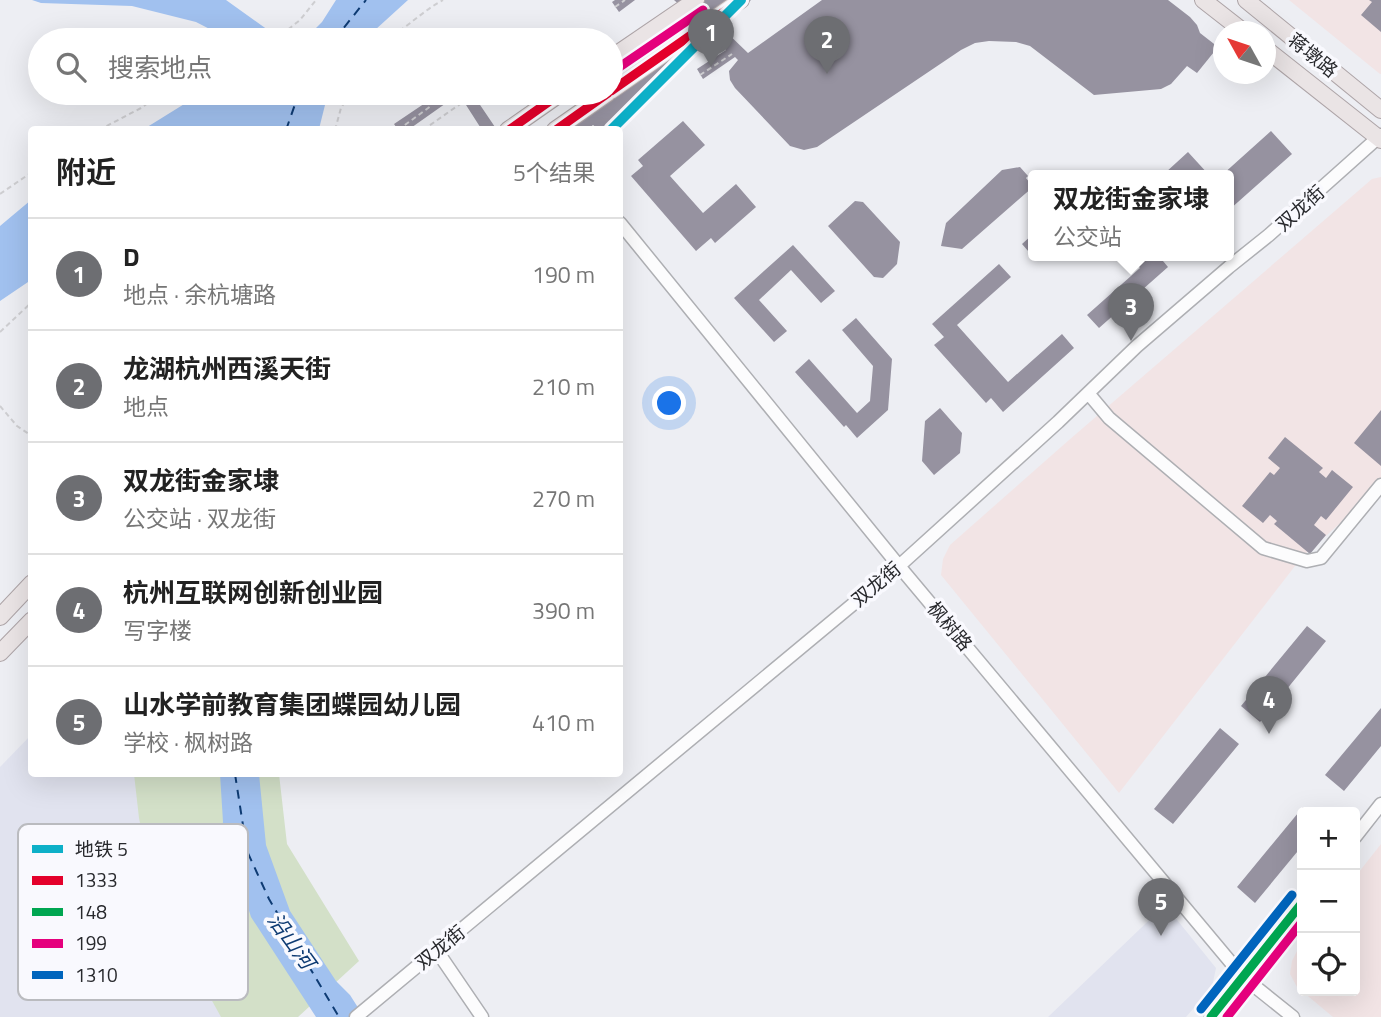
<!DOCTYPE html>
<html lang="zh">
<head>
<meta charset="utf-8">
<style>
	:root { --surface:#fff; --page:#f2f2f2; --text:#222; --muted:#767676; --line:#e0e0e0; --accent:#6d6e72 }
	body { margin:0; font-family:"Titillium Web","Noto Sans SC",sans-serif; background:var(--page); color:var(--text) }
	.controls { position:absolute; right:21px; bottom:21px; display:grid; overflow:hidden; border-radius:7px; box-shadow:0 7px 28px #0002 }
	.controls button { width:63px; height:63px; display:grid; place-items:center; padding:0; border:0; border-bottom:2px solid var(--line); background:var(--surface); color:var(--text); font:35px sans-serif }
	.compass { position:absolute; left:1213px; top:21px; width:63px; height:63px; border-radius:50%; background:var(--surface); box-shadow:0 7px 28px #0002; rotate:310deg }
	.you { position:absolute; left:670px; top:404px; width:24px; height:24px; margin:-18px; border:5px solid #fff; border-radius:50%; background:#1a73e8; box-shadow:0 0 0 10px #1a73e833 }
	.badge { display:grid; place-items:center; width:46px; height:46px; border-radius:50%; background:var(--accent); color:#fff; font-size:23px; font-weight:700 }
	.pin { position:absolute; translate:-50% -58px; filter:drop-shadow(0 2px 4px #0008) }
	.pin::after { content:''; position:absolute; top:37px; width:24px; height:21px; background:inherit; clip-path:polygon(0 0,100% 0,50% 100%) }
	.popup { position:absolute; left:1028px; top:170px; width:206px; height:91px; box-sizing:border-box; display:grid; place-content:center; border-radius:7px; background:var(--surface); filter:drop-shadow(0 2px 5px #0005); font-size:23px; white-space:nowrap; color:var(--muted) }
	.popup b { font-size:26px; color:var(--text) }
	.popup::after { content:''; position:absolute; left:50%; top:100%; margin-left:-14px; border:14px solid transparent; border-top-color:var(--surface) }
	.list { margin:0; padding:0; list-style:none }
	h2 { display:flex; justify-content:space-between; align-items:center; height:91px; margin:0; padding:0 28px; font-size:30px }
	h2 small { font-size:23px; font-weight:400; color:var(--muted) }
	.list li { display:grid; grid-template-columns:46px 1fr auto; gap:21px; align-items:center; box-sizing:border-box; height:112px; padding:0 28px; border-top:2px solid var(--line) }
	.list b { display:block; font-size:26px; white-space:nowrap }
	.list p { margin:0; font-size:23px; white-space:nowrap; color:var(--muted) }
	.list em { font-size:23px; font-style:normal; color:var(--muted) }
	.icon { flex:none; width:38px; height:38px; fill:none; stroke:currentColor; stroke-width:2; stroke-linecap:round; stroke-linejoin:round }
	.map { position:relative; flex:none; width:1381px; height:1017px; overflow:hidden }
	.search { position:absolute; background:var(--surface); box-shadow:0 7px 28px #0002; left:28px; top:28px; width:595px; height:77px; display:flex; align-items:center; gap:18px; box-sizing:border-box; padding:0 24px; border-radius:38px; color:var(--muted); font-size:26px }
	.panel { position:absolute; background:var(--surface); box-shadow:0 7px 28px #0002; left:28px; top:126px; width:595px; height:651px; border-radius:7px }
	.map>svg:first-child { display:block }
	.commercial { fill:#f2e4e5 }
	.built { fill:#e1e3ef }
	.green { fill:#d3e0c8 }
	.water { fill:#a1c1ef }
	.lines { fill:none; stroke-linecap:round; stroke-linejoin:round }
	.ferry { stroke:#0e3b73; stroke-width:2; stroke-dasharray:9 7; stroke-linecap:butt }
	.building { fill:#9692a0 }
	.minor-casing { stroke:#aeafb3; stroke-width:15 }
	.major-casing { stroke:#ada4a7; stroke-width:18 }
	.path { stroke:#ceced1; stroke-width:2; stroke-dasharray:5 3.5; stroke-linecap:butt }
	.minor { stroke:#fcfcfd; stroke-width:12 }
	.major { stroke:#eae4e5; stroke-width:16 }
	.bus-1-casing { stroke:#f9f9fe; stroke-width:14 }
	.bus-2-casing { stroke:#f9f9fe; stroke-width:14 }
	.bus-3-casing { stroke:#f9f9fe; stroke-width:14 }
	.bus-4-casing { stroke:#f9f9fe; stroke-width:14 }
	.bus-1 { stroke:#e4002b; stroke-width:9 }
	.bus-2 { stroke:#00a651; stroke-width:9 }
	.bus-3 { stroke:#e5007d; stroke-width:9 }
	.bus-4 { stroke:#0065bd; stroke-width:9 }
	.metro-1-casing { stroke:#f9f9fe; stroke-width:16 }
	.metro-1 { stroke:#0db0c8; stroke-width:10 }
	.labels { text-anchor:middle; stroke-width:7; stroke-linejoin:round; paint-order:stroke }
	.street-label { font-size:19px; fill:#28292d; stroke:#f9f9fe }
	.water-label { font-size:21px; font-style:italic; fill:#0e3b73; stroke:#f9f9fe }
	.key { fill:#f9f9fe; stroke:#babbbf; stroke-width:2 }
	.key-label { font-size:19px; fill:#28292d }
</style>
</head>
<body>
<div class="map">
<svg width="1381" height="1017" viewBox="0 0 1381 1017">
	<rect width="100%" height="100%" fill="#edeef3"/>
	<path class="commercial" d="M 1289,0 L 1381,0 L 1381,74 L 1380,74 Z
		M 1381,177 L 1381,487 L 1302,557 L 1119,793 L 941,575 L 943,559 L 950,545 L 1069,440 L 1372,179 Z
		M 1381,844 L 1381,1017 L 1333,1017 L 1297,987 L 1290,974 L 1292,961 L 1302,941 L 1302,991 L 1355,991 L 1355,877 Z"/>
	<path class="built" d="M 31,735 L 32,774 L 137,774 L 222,1017 L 0,1017 L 0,767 Z
		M 1165,905 L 1216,968 L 1212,987 L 1186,1017 L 1048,1017 Z"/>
	<path class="green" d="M 134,774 L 279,774 L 287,844 L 359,961 L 298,1017 L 221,1017 L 155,898 L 139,818 Z"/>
	<path class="water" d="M 32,0 L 226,0 L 282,40 L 231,40 L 196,22 L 132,6 L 41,3 Z
		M 336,0 L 408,0 L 364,40 L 304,40 L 322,22 Z
		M 202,93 L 328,93 L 319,129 L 144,129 Z
		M 31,200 L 31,280 L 0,301 L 0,226 Z
		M 220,774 L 259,774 L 266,845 L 290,911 L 336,981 L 350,995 L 364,1017 L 316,1017 L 251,917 L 232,857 L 219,841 L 223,822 Z"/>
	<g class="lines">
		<path class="ferry" d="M 334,40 L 366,0
			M 286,130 L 299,93
			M 235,774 L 247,851 L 269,899 L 339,1017"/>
	</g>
	<path class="building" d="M 615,0 L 635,0 L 619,12 L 612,2 Z
		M 674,0 L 751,0 L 722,28 L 748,53 L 822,0 L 1168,0 L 1190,17 L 1197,25 L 1200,33 L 1218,47 L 1197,73 L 1187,66 L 1171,84 L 1161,89 L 1094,95 L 1030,46 L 1016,42 L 989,41 L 975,43 L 961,50 L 817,147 L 804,150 L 790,146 L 735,88 L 730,80 L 729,71 L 738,60 L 735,57 L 703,79 L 697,69 L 726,50 L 714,37 L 619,130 L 559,130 L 611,93 L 611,80 L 683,8 Z
		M 1369,0 L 1381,0 L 1381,32 L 1361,15 L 1372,2 Z
		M 440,93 L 472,93 L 497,130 L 482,130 L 459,94 L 408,130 L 398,130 L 394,124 Z
		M 683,121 L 705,145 L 670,176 L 703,213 L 736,184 L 756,207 L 715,243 L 711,238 L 696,251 L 631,176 L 643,166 L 638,160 Z
		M 1271,131 L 1292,154 L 1229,210 L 1229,175 L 1222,175 Z
		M 1188,152 L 1209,175 L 1166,175 L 1165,173 Z
		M 1020,167 L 1028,176 L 1026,178 L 1033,187 L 962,249 L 941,246 L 946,223 L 1002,170 Z
		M 855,201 L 863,202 L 900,242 L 897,264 L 883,278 L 874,277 L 828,226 Z
		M 1033,234 L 1033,255 L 1039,255 L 1035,259 L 1022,244 Z
		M 793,245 L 835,291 L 821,303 L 791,270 L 759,300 L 787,331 L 774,342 L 734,298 Z
		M 1128,255 L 1158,255 L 1168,267 L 1099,328 L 1087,315 L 1140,268 Z
		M 999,264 L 1011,277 L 957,325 L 1008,382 L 1062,334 L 1074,348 L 1003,412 L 991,398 L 986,403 L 934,345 L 944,337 L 932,324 Z
		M 856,318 L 892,359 L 888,410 L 857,438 L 846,425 L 844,427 L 795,372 L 809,359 L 857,413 L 870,401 L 873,366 L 842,330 Z
		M 940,408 L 962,433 L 960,453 L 934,475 L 922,461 L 925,421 Z
		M 1381,410 L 1381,466 L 1354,443 Z
		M 1285,437 L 1323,468 L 1319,472 L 1326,478 L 1332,470 L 1353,487 L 1326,520 L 1321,516 L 1314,525 L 1326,535 L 1310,554 L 1274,524 L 1277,521 L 1270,515 L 1263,523 L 1242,506 L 1270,472 L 1274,475 L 1280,468 L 1268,458 Z
		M 1307,626 L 1326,641 L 1260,722 L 1241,706 Z
		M 1381,708 L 1381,746 L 1344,791 L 1325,775 Z
		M 1220,728 L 1239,744 L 1173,824 L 1154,809 Z
		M 1303,807 L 1310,812 L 1302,812 L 1302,846 L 1255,903 L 1237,887 Z"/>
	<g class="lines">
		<g class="minor-casing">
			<path id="minor" d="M 620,223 L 899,566 L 1243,977 L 1293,1017
				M 1088,393 L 1109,418 L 1263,548 L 1307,561 L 1321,558 L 1381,485
				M 1355,837 L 1381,804
				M 437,951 L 482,1017
				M 356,1017 L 899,566 L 1058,422 L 1137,346 L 1229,267 L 1269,235 L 1381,135
				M 1211,1017 L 1302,903"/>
		</g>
		<g class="major-casing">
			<path id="major" d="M 1203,0 L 1244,32
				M 1246,0 L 1381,110
				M 1266,49 L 1381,140
				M 611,58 L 696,0
				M 611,91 L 741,0
				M 508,130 L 561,93
				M 555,130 L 608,93
				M 0,617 L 32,583
				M 0,653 L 32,620"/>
		</g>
		<path class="path" d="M 615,7 L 625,0
			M 275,40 L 300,20 L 316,0
			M 385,40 C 406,29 421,12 443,0
			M 700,75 L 732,54
			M 99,130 L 141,108 L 162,93
			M 335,130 L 341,108 L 350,93
			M 398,130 L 431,106
			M 423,130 L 476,93
			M 593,130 L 593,125
			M 0,194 L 32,172
			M 0,332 L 32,302
			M 0,406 L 17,426 L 32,436"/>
		<use href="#minor" class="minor"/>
		<use href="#major" class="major"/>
		<g class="bus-1-casing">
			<path id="bus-1" d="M 611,91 L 741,0
				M 509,130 L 561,93
				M 556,130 L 608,93"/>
		</g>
		<g class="bus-2-casing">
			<path id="bus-2" d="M 1211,1017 L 1302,903"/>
		</g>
		<g class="bus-3-casing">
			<path id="bus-3" d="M 618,68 L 703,10
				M 1227,1017 L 1302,922"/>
		</g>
		<g class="bus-4-casing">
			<path id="bus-4" d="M 1201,1009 L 1292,895"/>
		</g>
		<use href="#bus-1" class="bus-1"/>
		<use href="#bus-2" class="bus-2"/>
		<use href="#bus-3" class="bus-3"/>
		<use href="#bus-4" class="bus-4"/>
		<g class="metro-1-casing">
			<path id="metro-1" d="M 611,130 L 741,0"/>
		</g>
		<use href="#metro-1" class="metro-1"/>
	</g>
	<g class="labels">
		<g class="street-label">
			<text transform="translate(1313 55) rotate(39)" y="7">蒋墩路</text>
			<text transform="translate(1300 208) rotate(-42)" y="7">双龙街</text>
			<text transform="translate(876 584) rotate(-40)" y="7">双龙街</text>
			<text transform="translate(950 626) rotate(50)" y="7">枫树路</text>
			<text transform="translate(440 947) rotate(-39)" y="7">双龙街</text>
		</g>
		<g class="water-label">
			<text transform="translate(291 941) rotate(54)" y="7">沿山河</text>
		</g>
	</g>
	<rect x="18" y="824" width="230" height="176" rx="10" class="key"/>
	<rect x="32" y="845" width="31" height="8" fill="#0db0c8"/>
	<rect x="32" y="876" width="31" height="9" fill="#e4002b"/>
	<rect x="32" y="908" width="31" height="8" fill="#00a651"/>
	<rect x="32" y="939" width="31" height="9" fill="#e5007d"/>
	<rect x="32" y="971" width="31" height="8" fill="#0065bd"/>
	<g class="key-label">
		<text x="75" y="856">地铁 5</text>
		<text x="75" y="887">1333</text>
		<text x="75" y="919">148</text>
		<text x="75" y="950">199</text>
		<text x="75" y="982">1310</text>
	</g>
</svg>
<div class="controls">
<button>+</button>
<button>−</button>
<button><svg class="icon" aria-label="locate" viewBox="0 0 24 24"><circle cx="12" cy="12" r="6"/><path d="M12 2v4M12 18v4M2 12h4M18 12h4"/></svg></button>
</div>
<svg class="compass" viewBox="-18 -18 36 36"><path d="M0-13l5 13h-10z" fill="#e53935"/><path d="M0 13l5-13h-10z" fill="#767676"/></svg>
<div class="you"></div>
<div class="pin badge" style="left:711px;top:67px">1</div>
<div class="pin badge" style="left:827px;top:74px">2</div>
<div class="pin badge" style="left:1131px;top:341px">3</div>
<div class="popup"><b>双龙街金家埭</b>公交站</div>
<div class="pin badge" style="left:1269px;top:734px">4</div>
<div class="pin badge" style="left:1161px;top:936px">5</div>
<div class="search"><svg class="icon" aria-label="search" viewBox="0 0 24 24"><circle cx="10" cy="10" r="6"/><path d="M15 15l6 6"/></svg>搜索地点</div>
<section class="panel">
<h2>附近<small>5个结果</small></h2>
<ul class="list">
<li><span class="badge">1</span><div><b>D</b><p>地点 · 余杭塘路</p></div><em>190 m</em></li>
<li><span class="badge">2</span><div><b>龙湖杭州西溪天街</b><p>地点</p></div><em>210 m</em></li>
<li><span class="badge">3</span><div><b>双龙街金家埭</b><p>公交站 · 双龙街</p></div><em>270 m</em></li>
<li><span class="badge">4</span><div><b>杭州互联网创新创业园</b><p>写字楼</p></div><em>390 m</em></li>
<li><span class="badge">5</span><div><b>山水学前教育集团蝶园幼儿园</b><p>学校 · 枫树路</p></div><em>410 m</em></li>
</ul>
</section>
</div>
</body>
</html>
